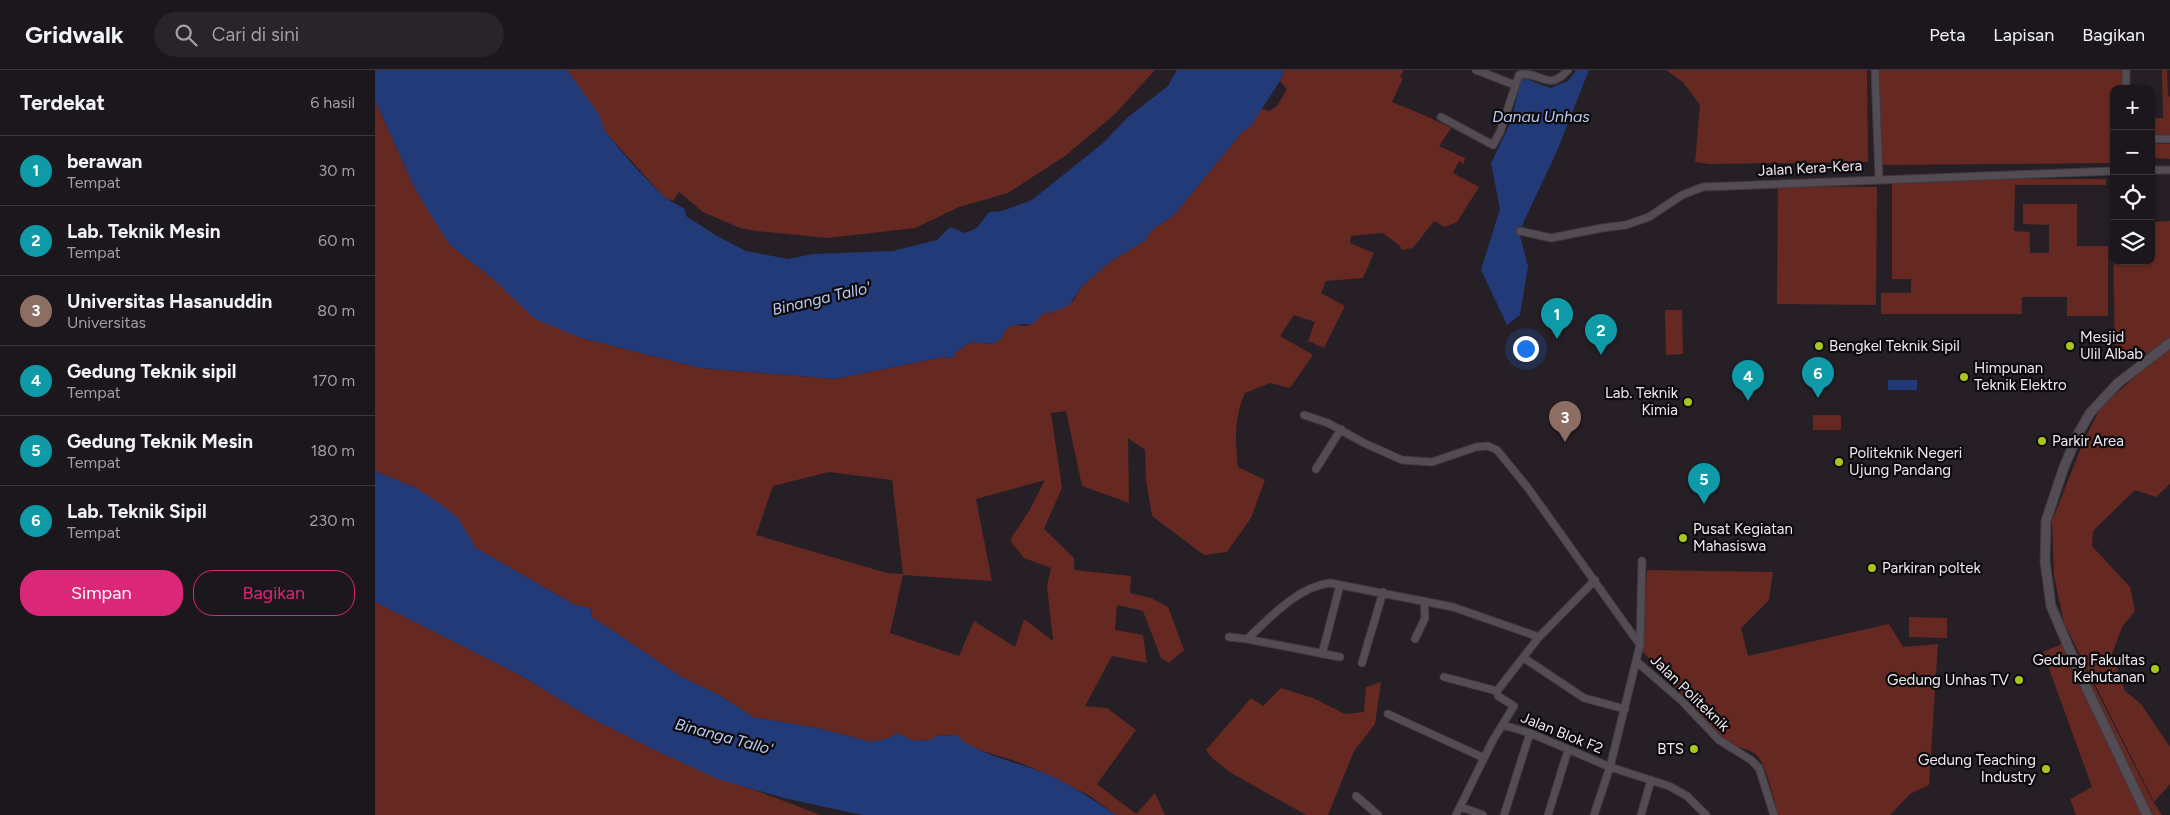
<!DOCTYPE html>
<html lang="id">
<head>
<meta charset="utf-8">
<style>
	:root { --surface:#1c171c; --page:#292429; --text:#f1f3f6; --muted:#a09fa3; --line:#3a363b; --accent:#db2777 }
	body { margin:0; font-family:Figtree,sans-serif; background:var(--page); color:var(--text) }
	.controls { position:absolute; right:15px; top:15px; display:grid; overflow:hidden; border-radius:10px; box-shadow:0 1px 4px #0004 }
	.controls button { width:45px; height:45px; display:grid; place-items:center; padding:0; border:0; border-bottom:1px solid var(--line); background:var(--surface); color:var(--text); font:25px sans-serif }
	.you { position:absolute; left:1150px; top:278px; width:18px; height:18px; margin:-12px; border:4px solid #fff; border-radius:50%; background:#1a73e8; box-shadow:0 0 0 8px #1a73e833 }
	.badge { display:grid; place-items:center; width:32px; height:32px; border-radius:50%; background:var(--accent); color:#fff; font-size:16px; font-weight:700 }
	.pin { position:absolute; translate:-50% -41px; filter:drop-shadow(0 1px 2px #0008) }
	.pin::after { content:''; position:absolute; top:26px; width:18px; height:15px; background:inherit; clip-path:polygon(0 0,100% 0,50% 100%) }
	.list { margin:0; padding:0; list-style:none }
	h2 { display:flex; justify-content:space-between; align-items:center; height:65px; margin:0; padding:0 20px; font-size:21px }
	h2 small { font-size:16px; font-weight:400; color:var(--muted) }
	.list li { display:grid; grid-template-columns:32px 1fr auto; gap:15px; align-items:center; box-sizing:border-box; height:70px; padding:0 20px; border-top:1px solid var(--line) }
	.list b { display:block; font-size:19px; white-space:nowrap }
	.list p { margin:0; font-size:16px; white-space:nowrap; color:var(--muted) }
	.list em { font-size:16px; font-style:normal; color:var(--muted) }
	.actions { display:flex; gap:10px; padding:15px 20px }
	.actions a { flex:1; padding:11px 0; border:1px solid var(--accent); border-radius:20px; text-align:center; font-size:18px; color:var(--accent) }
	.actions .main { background:var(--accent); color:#fff }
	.icon { flex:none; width:28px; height:28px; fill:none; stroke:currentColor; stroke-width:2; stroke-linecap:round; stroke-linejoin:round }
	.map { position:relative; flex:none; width:1795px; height:745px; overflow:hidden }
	header { display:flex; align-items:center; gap:30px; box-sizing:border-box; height:70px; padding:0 25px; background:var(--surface); border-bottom:1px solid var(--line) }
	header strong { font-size:24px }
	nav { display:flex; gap:28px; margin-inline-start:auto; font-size:18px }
	.search { width:350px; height:45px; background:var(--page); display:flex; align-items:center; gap:12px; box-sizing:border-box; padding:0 18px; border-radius:28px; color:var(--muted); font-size:19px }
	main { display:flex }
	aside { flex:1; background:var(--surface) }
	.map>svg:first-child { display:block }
	.green { fill:#652922; fill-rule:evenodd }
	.water { fill:#223a78 }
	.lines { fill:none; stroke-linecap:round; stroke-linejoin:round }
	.minor-casing { stroke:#403940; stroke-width:9 }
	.tertiary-casing { stroke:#403940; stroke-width:11 }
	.minor { stroke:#544c54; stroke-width:7 }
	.tertiary { stroke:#544c54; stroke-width:9 }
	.poi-dot { fill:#a8c71d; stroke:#0d0a0d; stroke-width:2 }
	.labels { text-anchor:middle; stroke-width:4.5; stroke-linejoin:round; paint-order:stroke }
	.street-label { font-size:15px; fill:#ede8ed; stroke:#0d0a0d }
	.poi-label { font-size:15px; fill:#ede8ed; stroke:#0d0a0d; text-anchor:start }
	.water-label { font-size:16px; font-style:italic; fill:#b9caf0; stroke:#0d0a0d }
</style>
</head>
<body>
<header>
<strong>Gridwalk</strong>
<div class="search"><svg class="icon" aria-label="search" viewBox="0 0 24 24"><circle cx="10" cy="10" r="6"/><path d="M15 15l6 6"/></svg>Cari di sini</div>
<nav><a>Peta</a><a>Lapisan</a><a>Bagikan</a></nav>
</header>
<main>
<aside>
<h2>Terdekat<small>6 hasil</small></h2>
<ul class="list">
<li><span class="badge" style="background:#0f9aa8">1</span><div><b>berawan</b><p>Tempat</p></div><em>30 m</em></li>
<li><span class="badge" style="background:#0f9aa8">2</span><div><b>Lab. Teknik Mesin</b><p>Tempat</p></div><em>60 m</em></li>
<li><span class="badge" style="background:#8d6e63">3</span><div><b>Universitas Hasanuddin</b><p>Universitas</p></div><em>80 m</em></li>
<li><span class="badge" style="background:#0f9aa8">4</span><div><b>Gedung Teknik sipil</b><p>Tempat</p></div><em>170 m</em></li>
<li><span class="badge" style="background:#0f9aa8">5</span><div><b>Gedung Teknik Mesin</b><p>Tempat</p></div><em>180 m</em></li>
<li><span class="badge" style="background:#0f9aa8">6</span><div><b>Lab. Teknik Sipil</b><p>Tempat</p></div><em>230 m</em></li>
</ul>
<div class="actions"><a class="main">Simpan</a><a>Bagikan</a></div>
</aside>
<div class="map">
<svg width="1795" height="745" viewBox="0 0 1795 745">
	<rect width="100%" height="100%" fill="#261f26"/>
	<path class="green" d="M 192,0 L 780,0 L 740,44 L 690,86 L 633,123 L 584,137 L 540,158 L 453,168 L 381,161 L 365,158 L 328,142 L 304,122 L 298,131 L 290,128 L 231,63 L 222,43 Z
		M 909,0 L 1029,0 L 1025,7 L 1028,8 L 1017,32 L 1051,46 L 1076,58 L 1064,76 L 1090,88 L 1089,94 L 1084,91 L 1078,103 L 1104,117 L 1082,152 L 1070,157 L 1059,151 L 1038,178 L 1027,180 L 1025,176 L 1008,163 L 976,166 L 975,173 L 999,183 L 988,208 L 951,211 L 946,223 L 970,236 L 949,278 L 933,271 L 940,252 L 919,245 L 905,266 L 938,285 L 915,318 L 895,313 L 870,323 C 859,347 860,371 863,397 L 890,410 L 876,448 L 852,482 L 829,485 L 777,446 L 771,410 L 770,380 L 753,368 L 754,433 L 707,416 L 691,341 L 676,343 L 687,418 L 669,459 L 699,488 L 699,500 L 756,506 L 755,523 L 776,528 L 793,537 L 809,580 L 794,593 L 786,588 L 768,541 L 742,535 L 740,560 L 768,565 L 772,593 L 737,586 L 710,636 L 732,638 L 761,660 L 722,714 L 761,744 L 780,723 L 790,745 L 741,745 L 715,726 L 674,705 L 643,692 L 595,677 L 587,672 L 582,665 L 560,666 L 557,670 L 539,671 L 521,663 L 514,668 L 497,672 L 442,658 L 378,647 L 344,625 L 305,606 L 247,567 L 217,547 L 215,538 L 200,535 L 101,478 L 92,466 L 41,418 L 0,401 L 0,30 L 40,119 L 76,176 L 117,208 L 206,268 L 325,298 L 460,309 L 568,287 L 578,288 L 581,282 L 596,272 L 618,274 L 627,268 L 630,260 L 638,255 L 652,256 L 669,243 L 679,242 L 698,231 L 707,216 L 736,191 L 768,172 L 778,159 L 799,145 L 868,61 L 875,57 L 885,38 L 894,41 L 902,36 L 912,19 L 905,11 ZM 454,402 L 517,410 L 528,504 L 512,503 L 381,465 L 398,416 ZM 670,410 L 654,441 L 635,470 L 649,488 L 676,498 L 672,516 L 678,571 L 649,549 L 640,577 L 599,551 L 584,586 L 515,563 L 528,505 L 617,511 L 601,429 Z
		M 1291,0 L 1492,0 L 1493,92 L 1334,94 L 1320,92 L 1325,35 L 1308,12 Z
		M 1503,0 L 1747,0 L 1747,19 L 1739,19 L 1739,93 L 1507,95 Z
		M 1787,0 L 1792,0 L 1793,25 L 1795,27 L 1795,66 L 1776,66 L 1776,48 L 1788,48 Z
		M 1776,74 L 1795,74 L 1795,89 L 1776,88 Z
		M 1737,107 L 1739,107 L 1739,191 L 1776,191 L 1776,152 L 1795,151 L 1795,414 L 1781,427 L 1760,420 L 1718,461 L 1717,476 L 1755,517 L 1760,541 L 1747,557 L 1737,584 L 1750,621 L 1766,634 L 1795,677 L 1795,714 L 1779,732 L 1689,553 L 1679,506 L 1677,451 L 1709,370 L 1726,337 L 1779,290 L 1764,277 L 1751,287 L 1740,288 Z
		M 1517,109 L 1731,109 L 1731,115 L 1640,115 L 1639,161 L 1655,162 L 1655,183 L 1674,183 L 1674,155 L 1648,154 L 1648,134 L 1702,134 L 1702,176 L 1733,176 L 1733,246 L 1692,246 L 1692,227 L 1647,227 L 1647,244 L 1506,244 L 1506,223 L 1536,223 L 1536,209 L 1517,209 Z
		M 1403,116 L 1502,117 L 1501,235 L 1402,234 Z
		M 1290,240 L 1307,240 L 1308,284 L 1291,285 Z
		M 1438,345 L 1466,345 L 1466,360 L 1438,360 Z
		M 1272,500 L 1398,502 L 1394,530 L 1366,558 L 1373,586 L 1514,554 L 1528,577 L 1563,574 L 1554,715 L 1535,724 L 1515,745 L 1403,745 C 1399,731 1391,690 1379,683 C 1370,678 1360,677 1350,671 L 1267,581 Z
		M 0,532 L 143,604 L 212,646 L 276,678 L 341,708 L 377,719 L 446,745 L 0,745 Z
		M 1534,547 L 1572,548 L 1572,568 L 1534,567 Z
		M 1696,570 L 1777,730 L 1787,745 L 1701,745 L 1695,729 L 1717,717 L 1668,582 Z
		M 1006,612 L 1000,654 L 979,681 L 953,745 L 931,745 L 856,703 L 837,688 L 831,680 L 876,628 L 888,636 L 906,618 L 938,628 L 970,644 L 989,642 L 991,617 Z"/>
	<path class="water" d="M 0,0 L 192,0 L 223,43 L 231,63 L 259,96 L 290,128 L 310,139 L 311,146 L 342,166 L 371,181 L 413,189 L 438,184 L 518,181 L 562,170 L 575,157 L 590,163 L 602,158 L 614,142 L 627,141 L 657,130 L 728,73 L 753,47 L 793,16 L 802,0 L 909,0 L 905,11 L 875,57 L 868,61 L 799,145 L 778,159 L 768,172 L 736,191 L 707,216 L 694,235 L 679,242 L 669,243 L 658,254 L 638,255 L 630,260 L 627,268 L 618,274 L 596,272 L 581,282 L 578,288 L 568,287 L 460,309 L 325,298 L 206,268 L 160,249 L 117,208 L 76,176 L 65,160 L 40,119 L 0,30 Z
		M 1201,0 L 1214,0 L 1182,81 L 1144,162 L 1153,196 L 1145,245 L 1132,255 L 1106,200 L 1125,139 L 1116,93 L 1136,52 L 1146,10 L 1149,8 L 1175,18 L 1193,11 Z
		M 1513,310 L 1542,310 L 1542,320 L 1513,320 Z
		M 0,401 L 41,418 L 67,435 L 83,448 L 101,478 L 200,535 L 215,538 L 217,547 L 247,567 L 305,606 L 344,625 L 378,647 L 442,658 L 497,672 L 514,668 L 521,663 L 539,671 L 556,670 L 560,666 L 582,665 C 594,682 652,695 674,705 C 698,716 719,730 741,745 L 487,745 L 409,728 L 342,709 L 276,678 L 212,646 L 143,604 L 0,532 Z"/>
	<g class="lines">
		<g class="minor-casing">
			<path id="minor" d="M 1101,0 L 1140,15
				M 1500,0 L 1504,108
				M 1751,0 L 1751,19
				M 1066,47 L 1118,75 L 1125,62 L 1144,5 C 1165,0 1173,23 1193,0
				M 1776,69 L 1795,69
				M 1776,100 L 1795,100
				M 1145,161 L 1176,168 L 1227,158 L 1251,155 L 1274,147 L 1307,125 L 1328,117 L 1739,101
				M 929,345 L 953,353 L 989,373 L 1027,390 L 1057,392 L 1101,377 L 1113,376 L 1122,380 L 1153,418 L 1265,575
				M 941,399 L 966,359
				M 854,567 L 872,569 C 895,548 922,517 955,513 L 1078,537 L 1164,567 L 1122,621
				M 1164,567 L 1220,510
				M 872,569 L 965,587
				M 1040,569 L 1050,548 L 1049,531
				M 947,584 L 965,515
				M 1149,588 L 1209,628 L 1250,639
				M 1261,591 L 1306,630 L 1344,670 L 1376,690 L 1384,698 L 1399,745
				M 987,593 L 1008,522
				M 1069,607 L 1122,621 L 1123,626 L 1139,636 L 1118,670 L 1081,745
				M 1013,644 L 1109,688
				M 1128,655 L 1155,663 L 1235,697 L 1294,716 L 1312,726 L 1331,745
				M 981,726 L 1003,745
				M 1086,737 L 1108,745
				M 1129,745 L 1155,663
				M 1173,745 L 1193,680
				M 1219,745 L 1235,697 L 1265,575 L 1267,491
				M 1266,745 L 1276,710"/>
		</g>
		<g class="tertiary-casing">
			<path id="tertiary" d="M 1772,745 L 1704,602 L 1676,536 L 1670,491 L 1671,451 L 1689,397 L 1703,364 L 1715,343 L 1743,313 L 1795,273"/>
		</g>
		<use href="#minor" class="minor"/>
		<use href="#tertiary" class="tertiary"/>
	</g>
	<g class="poi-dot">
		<circle cx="1444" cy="276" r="5"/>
		<circle cx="1695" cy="276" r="5"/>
		<circle cx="1589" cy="307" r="5"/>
		<circle cx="1313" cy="332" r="5"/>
		<circle cx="1667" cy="371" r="5"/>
		<circle cx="1464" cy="392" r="5"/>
		<circle cx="1308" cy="468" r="5"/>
		<circle cx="1497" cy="498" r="5"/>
		<circle cx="1780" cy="599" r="5"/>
		<circle cx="1644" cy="610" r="5"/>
		<circle cx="1319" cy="679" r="5"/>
		<circle cx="1671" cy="699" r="5"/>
	</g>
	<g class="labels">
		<g class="street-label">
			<text transform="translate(1435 98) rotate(-3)" y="5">Jalan Kera-Kera</text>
			<text transform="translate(1315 623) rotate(44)" y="5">Jalan Politeknik</text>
			<text transform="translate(1187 663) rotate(22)" y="5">Jalan Blok F2</text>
		</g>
		<g class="poi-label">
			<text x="1705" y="272">Mesjid<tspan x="1705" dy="17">Ulil Albab</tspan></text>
			<text x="1454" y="281">Bengkel Teknik Sipil</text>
			<text x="1599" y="303">Himpunan<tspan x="1599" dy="17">Teknik Elektro</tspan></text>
			<text x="1303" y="328" text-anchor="end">Lab. Teknik<tspan x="1303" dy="17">Kimia</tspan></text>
			<text x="1677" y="376">Parkir Area</text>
			<text x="1474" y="388">Politeknik Negeri<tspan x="1474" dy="17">Ujung Pandang</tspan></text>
			<text x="1318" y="464">Pusat Kegiatan<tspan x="1318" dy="17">Mahasiswa</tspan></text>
			<text x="1507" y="503">Parkiran poltek</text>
			<text x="1770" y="595" text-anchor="end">Gedung Fakultas<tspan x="1770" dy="17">Kehutanan</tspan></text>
			<text x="1634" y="615" text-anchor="end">Gedung Unhas TV</text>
			<text x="1309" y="684" text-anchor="end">BTS</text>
			<text x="1661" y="695" text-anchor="end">Gedung Teaching<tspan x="1661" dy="17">Industry</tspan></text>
		</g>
		<g class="water-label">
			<text x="1166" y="52">Danau Unhas</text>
			<text transform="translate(446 228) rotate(-13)" y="6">Binanga Tallo'</text>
			<text transform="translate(349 666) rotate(15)" y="6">Binanga Tallo'</text>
		</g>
	</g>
</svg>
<div class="controls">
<button>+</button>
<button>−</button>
<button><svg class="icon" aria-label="locate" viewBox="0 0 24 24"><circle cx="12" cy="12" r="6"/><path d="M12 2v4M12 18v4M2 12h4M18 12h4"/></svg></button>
<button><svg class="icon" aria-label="layers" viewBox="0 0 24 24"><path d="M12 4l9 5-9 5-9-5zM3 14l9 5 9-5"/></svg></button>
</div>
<div class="you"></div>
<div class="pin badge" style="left:1182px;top:269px;background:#0f9aa8">1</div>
<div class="pin badge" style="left:1226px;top:285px;background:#0f9aa8">2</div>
<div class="pin badge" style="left:1190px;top:372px;background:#8d6e63">3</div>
<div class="pin badge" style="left:1373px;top:331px;background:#0f9aa8">4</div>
<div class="pin badge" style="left:1329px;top:434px;background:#0f9aa8">5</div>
<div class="pin badge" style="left:1443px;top:328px;background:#0f9aa8">6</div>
</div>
</main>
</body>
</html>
